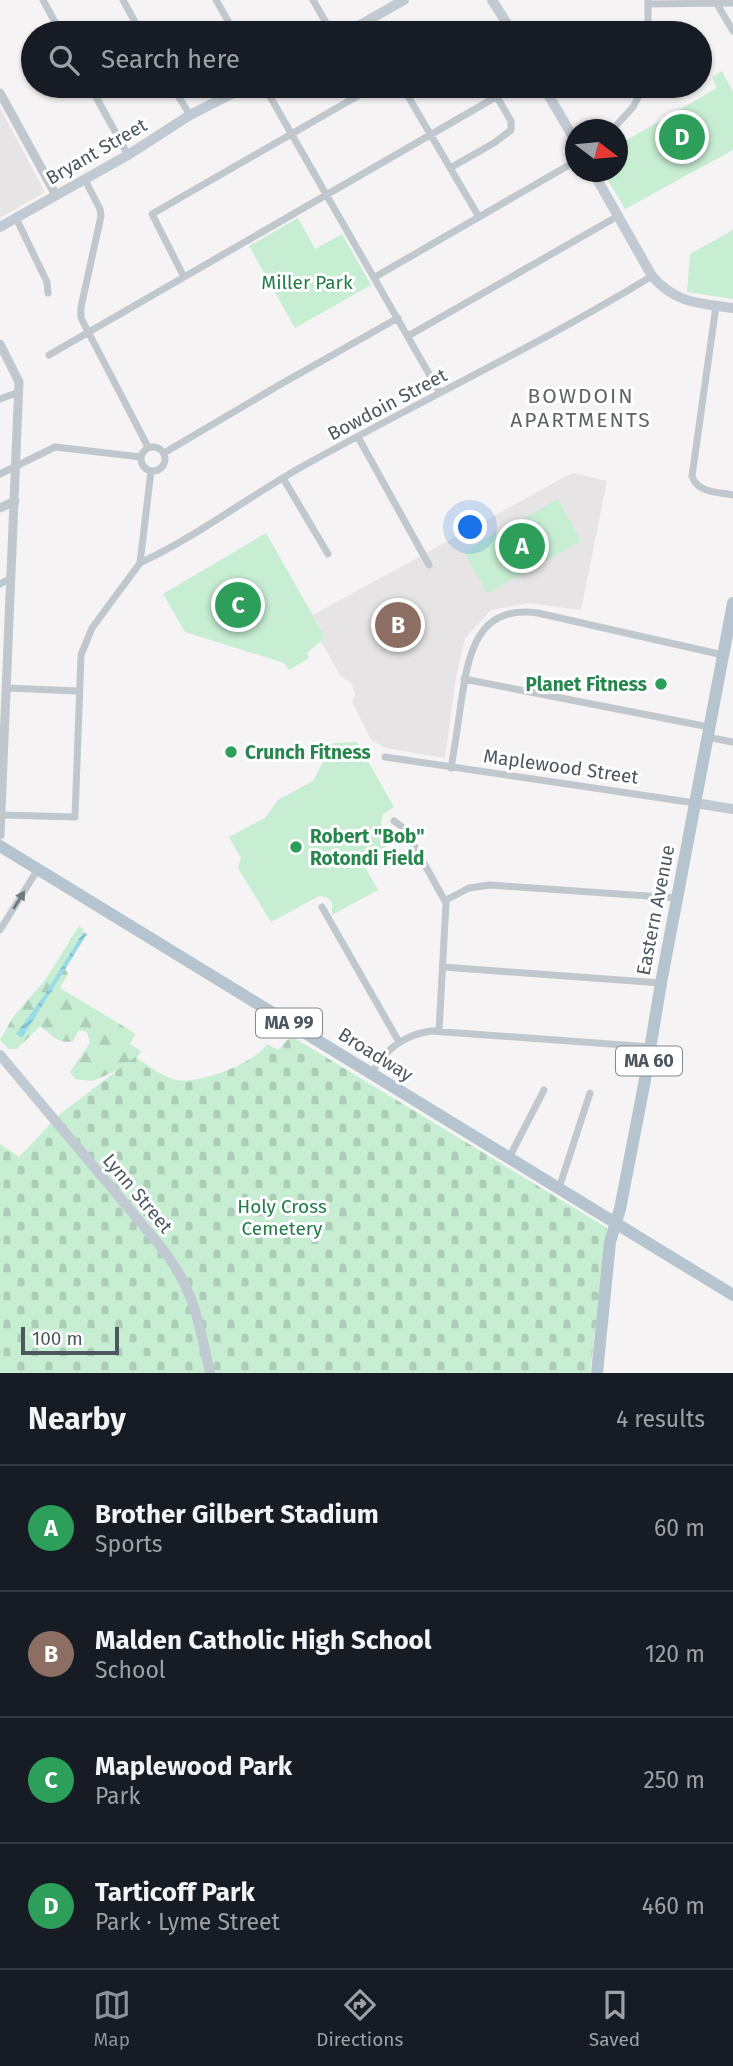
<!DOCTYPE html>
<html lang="en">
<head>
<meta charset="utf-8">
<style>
	:root { --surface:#171b24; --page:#20242c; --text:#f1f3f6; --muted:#9ea1a6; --line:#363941; --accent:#8c9099 }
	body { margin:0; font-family:"Fira Sans",sans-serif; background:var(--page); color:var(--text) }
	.compass { position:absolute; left:565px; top:119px; width:63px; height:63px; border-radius:50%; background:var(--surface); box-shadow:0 2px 5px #0004; rotate:106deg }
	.scale { position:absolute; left:21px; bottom:18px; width:98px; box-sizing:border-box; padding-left:7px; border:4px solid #4c575f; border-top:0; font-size:19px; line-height:24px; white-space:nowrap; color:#4c575f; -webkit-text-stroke:5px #fff; paint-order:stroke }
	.you { position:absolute; left:471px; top:528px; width:24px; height:24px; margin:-18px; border:5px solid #fff; border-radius:50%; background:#1a73e8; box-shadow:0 0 0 10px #1a73e833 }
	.badge { display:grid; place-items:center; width:46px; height:46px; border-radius:50%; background:var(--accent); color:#fff; font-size:23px; font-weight:700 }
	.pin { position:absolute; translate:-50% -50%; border:4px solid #fff; box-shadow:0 2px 7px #0006 }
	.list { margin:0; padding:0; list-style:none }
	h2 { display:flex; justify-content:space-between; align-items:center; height:91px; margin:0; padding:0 28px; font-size:30px }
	h2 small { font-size:23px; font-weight:400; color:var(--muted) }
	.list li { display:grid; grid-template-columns:46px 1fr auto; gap:21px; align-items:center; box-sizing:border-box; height:126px; padding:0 28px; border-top:2px solid var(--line) }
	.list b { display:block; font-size:26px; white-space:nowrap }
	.list p { margin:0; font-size:23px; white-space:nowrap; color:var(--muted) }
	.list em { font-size:23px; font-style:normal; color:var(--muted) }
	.icon { flex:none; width:38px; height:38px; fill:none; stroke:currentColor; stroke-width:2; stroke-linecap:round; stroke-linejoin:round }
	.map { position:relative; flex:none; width:733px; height:1373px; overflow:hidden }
	.search { position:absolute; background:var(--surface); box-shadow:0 2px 5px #0004; left:21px; right:21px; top:21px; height:77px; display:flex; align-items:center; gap:18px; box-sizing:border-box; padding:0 24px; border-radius:38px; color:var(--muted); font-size:26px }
	.sheet { height:595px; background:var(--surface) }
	nav { display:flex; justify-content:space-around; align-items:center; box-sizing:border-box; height:98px; border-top:2px solid var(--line); background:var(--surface); font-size:19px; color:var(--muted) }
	nav a { display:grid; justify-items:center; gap:4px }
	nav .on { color:var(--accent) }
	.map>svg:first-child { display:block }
	.education { fill:#e6e4e4 }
	.forest { fill:url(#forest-firs) }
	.cemetery { fill:url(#cemetery-stones) }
	.green { fill:#c7edd3 }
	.water { fill:url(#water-waves) }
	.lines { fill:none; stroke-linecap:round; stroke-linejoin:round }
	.minor { stroke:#c0c8ce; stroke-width:7 }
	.tertiary { stroke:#c0c8ce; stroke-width:9 }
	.secondary { stroke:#c1cad2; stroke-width:10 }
	.primary { stroke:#b5c4ce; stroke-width:12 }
	.oneway { fill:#6f7980 }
	.leisure-dot { fill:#2e9e5b; stroke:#fff; stroke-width:2.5 }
	.labels { text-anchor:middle; stroke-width:6; stroke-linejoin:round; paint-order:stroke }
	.shield { fill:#fff; stroke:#82898f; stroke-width:2 }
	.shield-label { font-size:18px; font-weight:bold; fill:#4c575f }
	.street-label { font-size:19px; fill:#4c575f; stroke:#fff }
	.park-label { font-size:19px; fill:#207c48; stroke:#fff }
	.leisure-label { font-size:19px; font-weight:bold; fill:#27864d; stroke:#fff; text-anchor:start }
	.neighbourhood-label { font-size:21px; letter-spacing:2px; fill:#606367; stroke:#fff }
</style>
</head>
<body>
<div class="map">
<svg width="733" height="1373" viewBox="0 0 733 1373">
	<defs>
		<pattern id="forest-firs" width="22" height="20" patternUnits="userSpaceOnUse" patternTransform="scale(1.75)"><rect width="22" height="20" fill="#c7edd3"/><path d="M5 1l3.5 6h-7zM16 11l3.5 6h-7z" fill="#adcdb8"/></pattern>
		<pattern id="cemetery-stones" width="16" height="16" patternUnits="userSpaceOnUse" patternTransform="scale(1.75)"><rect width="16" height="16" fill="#c7edd3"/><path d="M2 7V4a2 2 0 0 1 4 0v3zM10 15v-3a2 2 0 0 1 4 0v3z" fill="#adcdb8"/></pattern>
		<pattern id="water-waves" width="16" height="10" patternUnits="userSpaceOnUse" patternTransform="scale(1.75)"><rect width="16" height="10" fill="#98dbe6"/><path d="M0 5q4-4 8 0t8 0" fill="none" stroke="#7eb4be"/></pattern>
	</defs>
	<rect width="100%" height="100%" fill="#f5f3f3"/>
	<path class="education" d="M 0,108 L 45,192 L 0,218 Z
		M 572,473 L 607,481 L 581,610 L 528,603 L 491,610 L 465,638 L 456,677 L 445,758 L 386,748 L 371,740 L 352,702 L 355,694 L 351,682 L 341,677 L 321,641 L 324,635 L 313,615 Z"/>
	<path class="forest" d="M 79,926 L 84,929 L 63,965 L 68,974 L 60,988 L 133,1032 L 135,1035 L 130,1044 L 141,1051 L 133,1064 L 92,1081 L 75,1079 L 70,1072 L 90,1043 L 87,1032 L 79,1030 L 73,1041 C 58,1045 51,1034 40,1026 L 17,1049 L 9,1049 L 0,1040 L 13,1017 L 46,979 Z"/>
	<path class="cemetery" d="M 291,1036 L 607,1228 L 590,1373 L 0,1373 L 0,1144 L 19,1157 L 60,1114 L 135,1057 C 147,1064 160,1075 173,1079 C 194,1087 256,1063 267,1044 L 278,1050 Z"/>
	<path class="green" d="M 722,71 L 733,92 L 733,150 L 625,209 L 603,172 L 618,172 L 618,145 L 717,88 L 712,77 Z
		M 298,218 L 315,249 L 342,234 L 371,285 L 295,328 L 249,246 Z
		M 733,230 L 733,299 L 687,292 L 690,254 Z
		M 558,499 L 581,541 L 487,593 L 464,551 Z
		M 266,533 L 324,635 L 321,641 L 307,653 L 309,658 L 289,670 L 284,663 L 185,632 L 163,594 Z
		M 357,742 L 394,807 L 382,815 L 381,827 L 389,834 L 401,834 L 404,837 L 361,860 L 378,890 L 332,915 L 332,902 L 326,897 L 319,896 L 271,922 L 238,868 L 241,858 L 229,837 L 265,818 L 278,800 L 313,781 L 333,743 Z"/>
	<path class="water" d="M 83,932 L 87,934 L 22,1038 L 16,1034 L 43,997 Z"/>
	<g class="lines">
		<path class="minor" d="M 43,0 L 61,33
			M 123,0 L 141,33
			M 216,0 L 235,33
			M 313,0 L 332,33
			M 648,1 L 648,33
			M 648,4 L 733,3
			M 717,4 L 733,31
			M 90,86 L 128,155
			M 172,86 L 190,115
			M 264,86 L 440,393
			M 402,86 L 479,217
			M 612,130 L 633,107 L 644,86
			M 450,168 L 494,143 L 511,130 L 511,121 L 497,97
			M 85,180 L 100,209 L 101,216 L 81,307 L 81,318 L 148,447
			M 16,218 L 47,282 L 48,293
			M 184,277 L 152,214 L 375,86
			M 375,277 L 576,161
			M 716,306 L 692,476 C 697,493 718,492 733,495
			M 408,336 L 618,216
			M 49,355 L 515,86
			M 0,399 L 19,392
			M 358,437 L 429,565
			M141 459a12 12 0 1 1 24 0a12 12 0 1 1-24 0Z
			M 164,453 L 281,384 L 398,318
			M 0,474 L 55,447 L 141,457
			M 283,478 L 328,554
			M 140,563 C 198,536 249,496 305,465 C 420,401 539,345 652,276
			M 0,584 L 11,578
			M 464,679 L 709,727
			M 7,688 L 78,691
			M 707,737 L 732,742
			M 385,757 L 695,803
			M 451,768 C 455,746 458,724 461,703 C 468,656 476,604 538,613 L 723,655
			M 3,815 L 75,817 L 81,655 L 92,628 L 140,563 L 151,471
			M 394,821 L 405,829 L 446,903 L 439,1031
			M 446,900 L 469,888 L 490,885 L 676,898
			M 322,907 L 399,1042
			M 0,930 L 38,869
			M 443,967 L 661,983
			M 371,1074 C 385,1050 403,1035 431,1031 L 651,1047
			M 509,1158 L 544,1090
			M 559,1188 L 590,1093"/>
		<path class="tertiary" d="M 0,93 L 56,195
			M 0,344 L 19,382 L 0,835
			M 0,508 L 15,501"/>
		<path class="secondary" d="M 492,0 L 513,33
			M 346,33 L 404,0
			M 543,86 L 576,142
			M 593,172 L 652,276 C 676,304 699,303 733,308
			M 0,227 L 128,155 L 190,115 L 247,86
			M 695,803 L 733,809
			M 0,1055 L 157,1242 C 194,1287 198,1318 210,1373"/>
		<path class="primary" d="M 0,846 L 733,1295
			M 597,1373 L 610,1242 L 620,1209 L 644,1085 L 661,983 L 733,603"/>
	</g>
	<defs><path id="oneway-solid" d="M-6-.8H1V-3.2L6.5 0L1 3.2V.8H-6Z" transform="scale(1.75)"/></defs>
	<use class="oneway" href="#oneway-solid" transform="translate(19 900) rotate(-58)"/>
	<g class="leisure-dot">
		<circle cx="661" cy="684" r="7"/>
		<circle cx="231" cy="752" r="7"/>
		<circle cx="296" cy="847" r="7"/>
	</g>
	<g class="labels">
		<g class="shield">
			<rect x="256" y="1008.5" width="66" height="29" rx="5"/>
			<rect x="616" y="1046.5" width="66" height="29" rx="5"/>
		</g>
		<g class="shield-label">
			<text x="289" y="1029">MA 99</text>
			<text x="649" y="1067">MA 60</text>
		</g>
		<g class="street-label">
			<text transform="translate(96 151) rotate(-30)" y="7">Bryant Street</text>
			<text transform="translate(387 404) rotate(-28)" y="7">Bowdoin Street</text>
			<text transform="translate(561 766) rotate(8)" y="7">Maplewood Street</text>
			<text transform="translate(655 910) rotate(-79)" y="7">Eastern Avenue</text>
			<text transform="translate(376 1054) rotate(32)" y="7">Broadway</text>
			<text transform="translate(138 1193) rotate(50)" y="7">Lynn Street</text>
		</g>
		<g class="park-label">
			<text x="307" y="289">Miller Park</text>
			<text x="282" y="1213">Holy Cross<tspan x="282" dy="22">Cemetery</tspan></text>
		</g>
		<g class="leisure-label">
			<text x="647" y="691" text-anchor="end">Planet Fitness</text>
			<text x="245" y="759">Crunch Fitness</text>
			<text x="310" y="843">Robert "Bob"<tspan x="310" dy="22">Rotondi Field</tspan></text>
		</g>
		<g class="neighbourhood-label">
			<text x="581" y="403">BOWDOIN<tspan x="581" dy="24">APARTMENTS</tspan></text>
		</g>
	</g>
</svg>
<svg class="compass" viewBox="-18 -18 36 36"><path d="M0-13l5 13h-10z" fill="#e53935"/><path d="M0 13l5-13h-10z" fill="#9ea1a6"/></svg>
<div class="scale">100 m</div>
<div class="you"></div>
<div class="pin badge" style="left:522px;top:546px;background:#2e9e5b">A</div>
<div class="pin badge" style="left:398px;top:625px;background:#8d6e63">B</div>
<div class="pin badge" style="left:238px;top:605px;background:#2e9e5b">C</div>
<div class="pin badge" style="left:682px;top:137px;background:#2e9e5b">D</div>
<div class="search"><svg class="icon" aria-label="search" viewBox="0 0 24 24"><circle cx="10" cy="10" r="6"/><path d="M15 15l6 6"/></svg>Search here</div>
</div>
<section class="sheet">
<h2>Nearby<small>4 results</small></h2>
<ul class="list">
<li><span class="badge" style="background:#2e9e5b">A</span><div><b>Brother Gilbert Stadium</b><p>Sports</p></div><em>60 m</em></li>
<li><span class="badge" style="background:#8d6e63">B</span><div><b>Malden Catholic High School</b><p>School</p></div><em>120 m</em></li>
<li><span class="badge" style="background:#2e9e5b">C</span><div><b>Maplewood Park</b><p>Park</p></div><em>250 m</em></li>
<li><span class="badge" style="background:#2e9e5b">D</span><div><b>Tarticoff Park</b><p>Park · Lyme Street</p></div><em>460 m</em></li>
</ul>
</section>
<nav>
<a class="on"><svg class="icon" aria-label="map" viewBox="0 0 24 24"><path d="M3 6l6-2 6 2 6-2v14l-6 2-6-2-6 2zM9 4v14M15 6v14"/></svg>Map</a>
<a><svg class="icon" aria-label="directions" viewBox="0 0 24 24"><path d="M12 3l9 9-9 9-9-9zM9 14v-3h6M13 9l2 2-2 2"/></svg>Directions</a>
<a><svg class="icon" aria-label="saved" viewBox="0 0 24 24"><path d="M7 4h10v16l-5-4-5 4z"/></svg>Saved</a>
</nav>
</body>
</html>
